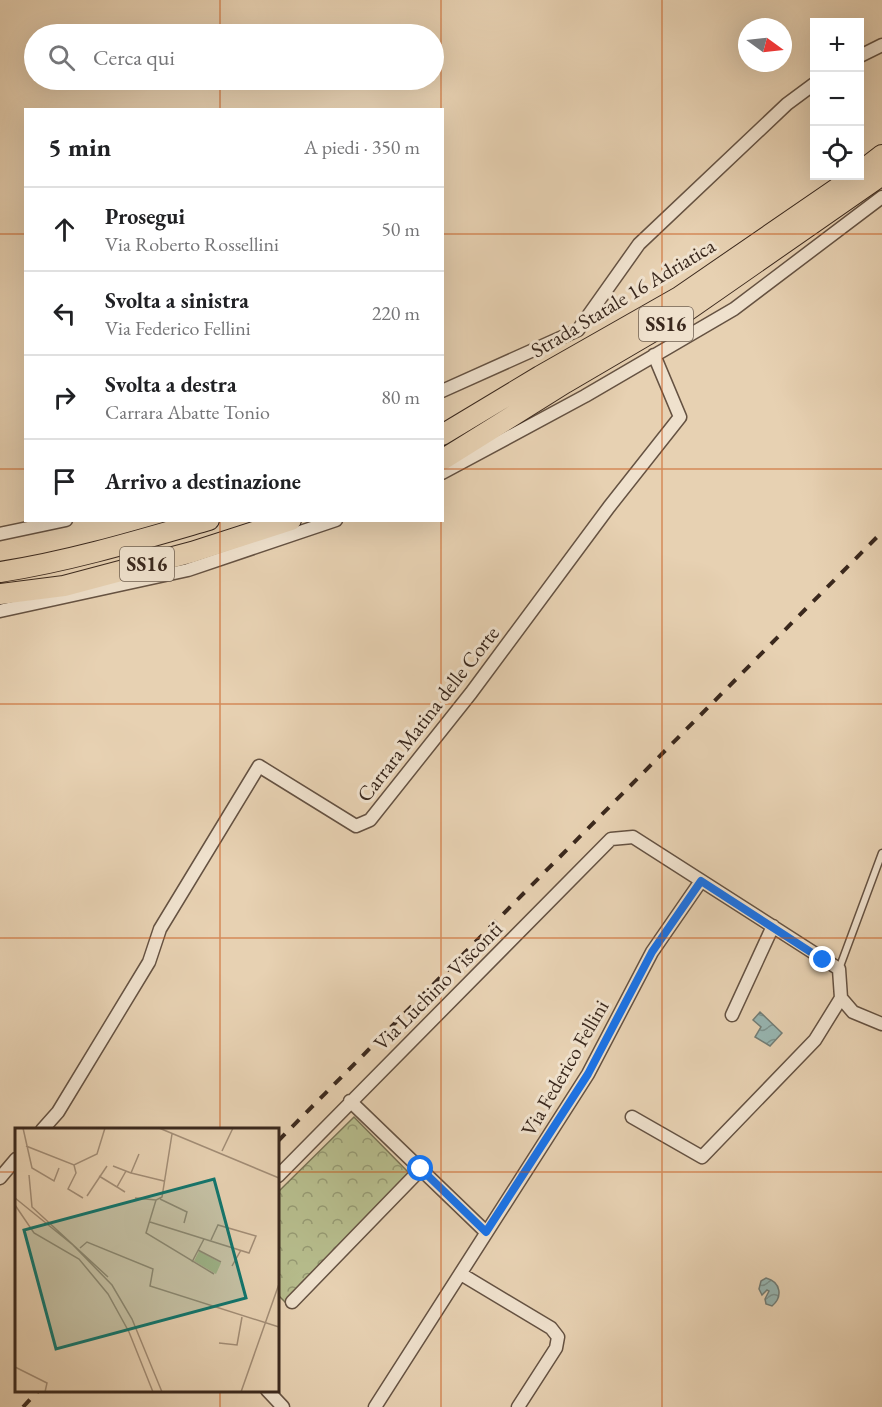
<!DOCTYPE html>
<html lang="it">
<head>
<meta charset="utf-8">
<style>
	:root { --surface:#fff; --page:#f2f2f2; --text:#202124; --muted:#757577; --line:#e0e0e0 }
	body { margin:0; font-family:"EB Garamond",serif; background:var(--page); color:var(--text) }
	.controls { position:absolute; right:18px; top:18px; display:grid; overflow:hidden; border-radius:0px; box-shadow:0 6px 24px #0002 }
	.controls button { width:54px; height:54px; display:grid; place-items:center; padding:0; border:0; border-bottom:2px solid var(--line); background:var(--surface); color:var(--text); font:30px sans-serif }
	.compass { position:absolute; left:738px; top:18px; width:54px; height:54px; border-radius:50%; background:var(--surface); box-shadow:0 6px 24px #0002; rotate:105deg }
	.stop { position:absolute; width:18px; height:18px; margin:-14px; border:4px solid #1a73e8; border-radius:50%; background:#fff }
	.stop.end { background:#1a73e8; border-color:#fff; box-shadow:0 2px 6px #0008 }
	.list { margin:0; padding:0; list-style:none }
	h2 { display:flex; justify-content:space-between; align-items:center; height:78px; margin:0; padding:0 24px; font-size:26px }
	h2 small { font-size:20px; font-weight:400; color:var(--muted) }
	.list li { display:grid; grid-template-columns:39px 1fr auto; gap:18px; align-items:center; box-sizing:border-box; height:84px; padding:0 24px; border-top:2px solid var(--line) }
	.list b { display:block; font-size:22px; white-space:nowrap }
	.list p { margin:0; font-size:20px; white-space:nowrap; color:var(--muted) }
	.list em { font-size:20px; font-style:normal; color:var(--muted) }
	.icon { flex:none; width:33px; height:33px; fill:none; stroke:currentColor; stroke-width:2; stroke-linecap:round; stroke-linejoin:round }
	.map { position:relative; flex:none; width:882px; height:1407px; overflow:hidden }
	.search { position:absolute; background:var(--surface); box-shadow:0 6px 24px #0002; left:24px; top:24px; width:420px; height:66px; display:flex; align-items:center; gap:15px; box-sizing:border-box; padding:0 21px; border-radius:33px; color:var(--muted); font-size:22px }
	.panel { position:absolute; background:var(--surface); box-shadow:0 6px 24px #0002; left:24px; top:108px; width:420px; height:414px; border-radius:0px }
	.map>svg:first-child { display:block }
	.park { fill:url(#park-crowns); stroke:#787254; stroke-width:1.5 }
	.water { fill:url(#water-waves); stroke:#727d76; stroke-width:1.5 }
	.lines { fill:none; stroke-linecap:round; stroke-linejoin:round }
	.service-casing { stroke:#655242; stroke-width:9 }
	.minor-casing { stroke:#655242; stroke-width:15 }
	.trunk-casing { stroke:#3a281d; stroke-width:22 }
	.service { stroke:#efe1cd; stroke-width:6 }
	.minor { stroke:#efe1cd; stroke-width:12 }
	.trunk { stroke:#e7d1b2; stroke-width:20 }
	.rail { stroke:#3a281d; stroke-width:4; stroke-dasharray:10 10; stroke-linecap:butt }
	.route { stroke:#1a73e8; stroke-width:8 }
	.grid { fill:none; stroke:#c54f0f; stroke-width:1.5; stroke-opacity:0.55 }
	.labels { text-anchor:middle; stroke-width:6; stroke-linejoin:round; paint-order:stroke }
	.shield { fill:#efe1cd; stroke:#706052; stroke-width:1.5 }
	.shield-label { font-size:20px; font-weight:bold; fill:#3a281d }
	.street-label { font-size:21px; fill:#3a281d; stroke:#efe1cd }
	.inset-road { fill:none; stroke:#a28d76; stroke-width:1.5 }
	.view { fill:#0f766e; fill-opacity:0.15; stroke:#0f766e; stroke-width:3 }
	.inset-edge { fill:none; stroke:#3a281d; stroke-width:3 }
</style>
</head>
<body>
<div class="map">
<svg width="882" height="1407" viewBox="0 0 882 1407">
	<defs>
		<pattern id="park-crowns" width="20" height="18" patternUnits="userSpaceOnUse" patternTransform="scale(1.5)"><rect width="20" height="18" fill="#b6bc8c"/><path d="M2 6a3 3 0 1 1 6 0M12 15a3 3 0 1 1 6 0" fill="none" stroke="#959972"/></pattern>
		<pattern id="water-waves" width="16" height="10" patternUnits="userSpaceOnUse" patternTransform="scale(1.5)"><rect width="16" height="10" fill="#97b6b2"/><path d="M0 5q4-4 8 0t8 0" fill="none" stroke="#7c9490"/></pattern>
	</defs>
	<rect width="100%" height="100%" fill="#e7d1b2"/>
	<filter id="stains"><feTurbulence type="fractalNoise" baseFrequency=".00333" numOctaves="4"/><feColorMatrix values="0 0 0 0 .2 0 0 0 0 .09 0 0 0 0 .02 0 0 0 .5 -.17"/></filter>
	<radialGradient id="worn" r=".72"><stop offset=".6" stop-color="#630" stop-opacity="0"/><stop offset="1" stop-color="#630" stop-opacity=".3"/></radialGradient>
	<path class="park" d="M 354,1117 L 409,1173 L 285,1302 L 278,1295 L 278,1192 Z"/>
	<path class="water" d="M 760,1012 L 782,1033 L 770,1046 L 755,1037 L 761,1027 L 753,1020 Z
		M 766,1278 C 781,1282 783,1297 772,1306 L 766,1304 L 765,1299 L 769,1291 L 767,1290 L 762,1295 L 759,1289 L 761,1281 Z"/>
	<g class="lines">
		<g class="service-casing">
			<path id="service" d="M 839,969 L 882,853"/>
		</g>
		<g class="minor-casing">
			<path id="minor" d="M 860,56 L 882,45
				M 442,391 L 578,330 L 639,244 L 787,104 L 814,84
				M 442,473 L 585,396 L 734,309 L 882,197
				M 0,534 L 66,520
				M 0,611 L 188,570 L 336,520
				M 732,1015 L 773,926
				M 350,1101 L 486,1232
				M 632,1117 L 702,1157 L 815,1040 L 841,998
				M 42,1130 L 58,1112 L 149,962 L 160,929 L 259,766 L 356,826 L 370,820 L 471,693 L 609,507 L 680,417 L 654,355
				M 278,1176 L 611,839 L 633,837 L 839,969 L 841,998 L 853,1012 L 882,1024
				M 0,1178 L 16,1159
				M 461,1274 L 551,1328 L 558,1337 L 556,1348 L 518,1407
				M 292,1302 L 421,1169
				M 267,1390 L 283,1407
				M 375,1407 L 588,1074 L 652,952 L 701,881"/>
		</g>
		<g class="trunk-casing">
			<path id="trunk" d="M 860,172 L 882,155
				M 442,435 L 540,376 L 679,297 L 855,176
				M 442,460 L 565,383 L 681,315 L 882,175
				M 0,572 C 71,561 140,540 209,520
				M 0,594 L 64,586 L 192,552 L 291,520"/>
		</g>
		<use href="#service" class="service"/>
		<use href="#minor" class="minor"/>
		<use href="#trunk" class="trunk"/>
		<path class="rail" d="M 278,1141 L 882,532
			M 23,1407 L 39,1390"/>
	</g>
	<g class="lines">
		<path class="route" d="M 421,1169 L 486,1232 L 588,1074 L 652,952 L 701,881 L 823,960"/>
	</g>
	<path class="grid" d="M 220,0 L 220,34M 441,0 L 441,110M 662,0 L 662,1407M 220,80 L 220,110M 0,234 L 26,234M 442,234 L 882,234M 0,469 L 26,469M 442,469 L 882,469M 220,520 L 220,1130M 441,520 L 441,1407M 0,704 L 882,704M 0,938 L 882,938M 0,1172 L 16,1172M 278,1172 L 882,1172M 220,1390 L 220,1407"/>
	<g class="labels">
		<g class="shield">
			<rect x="639" y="307" width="54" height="34" rx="4.5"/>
			<rect x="120" y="547" width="54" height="34" rx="4.5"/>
		</g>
		<g class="shield-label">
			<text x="666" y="331">SS16</text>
			<text x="147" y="571">SS16</text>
		</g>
		<g class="street-label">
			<text transform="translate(623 298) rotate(-31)" y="7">Strada Statale 16 Adriatica</text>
			<text transform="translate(428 714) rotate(-52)" y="7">Carrara Matina delle Corte</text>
			<text transform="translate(438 986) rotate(-45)" y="7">Via Luchino Visconti</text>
			<text transform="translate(565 1068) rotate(-60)" y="7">Via Federico Fellini</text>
		</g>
	</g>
	<g transform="translate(15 1128)">
		<rect width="264" height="264" fill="#e7d1b2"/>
		<path d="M 184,123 L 206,135 L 201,146 L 179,133 Z" fill="#b6bc8c"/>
		<path class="inset-road" d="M 8,0 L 17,40 L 39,53 L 44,40M 144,0 L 264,50M 157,6 L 147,69 L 141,72 L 131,105 L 199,146M 11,18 L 59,37 L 82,26 L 90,0M 207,23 L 218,0M 124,26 L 116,45 L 149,53M 59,37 L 61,45 L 53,61 L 68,70M 98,38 L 116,45M 14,47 L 17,79 L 93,149M 84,48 L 102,59M 110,64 L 102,59 L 111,43M 72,68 L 92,38M 0,70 L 58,117 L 97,157 L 117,191 L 147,264M 120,70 L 141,72M 145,71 L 172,84 L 169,95M 0,77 L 19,105 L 64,131 L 93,166 L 114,204 L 138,264M 135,94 L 234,125 L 241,108 L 203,97 L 196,112M 65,120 L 72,114 L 138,141 L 135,158 L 264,199M 183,122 L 206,134M 177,134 L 189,111M 217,138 L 226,122M 204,215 L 222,217 L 227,189M 0,239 L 32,255 L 30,264M 226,264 L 264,156"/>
		<path class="view" d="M 199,51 L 231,170 L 41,221 L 9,102 Z"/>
		<rect width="264" height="264" class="inset-edge"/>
	</g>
	<rect width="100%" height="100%" filter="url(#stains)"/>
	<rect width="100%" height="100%" fill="url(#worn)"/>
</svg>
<div class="controls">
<button>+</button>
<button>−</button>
<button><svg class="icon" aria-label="locate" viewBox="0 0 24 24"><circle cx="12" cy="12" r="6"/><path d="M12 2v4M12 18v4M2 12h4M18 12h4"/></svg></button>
</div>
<svg class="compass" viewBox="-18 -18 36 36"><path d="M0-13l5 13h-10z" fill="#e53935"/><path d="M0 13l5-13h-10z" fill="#757577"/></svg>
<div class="stop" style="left:421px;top:1169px"></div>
<div class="stop end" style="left:823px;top:960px"></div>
<div class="search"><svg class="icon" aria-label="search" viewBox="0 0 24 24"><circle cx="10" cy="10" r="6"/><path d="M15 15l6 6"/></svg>Cerca qui</div>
<section class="panel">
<h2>5 min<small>A piedi · 350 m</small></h2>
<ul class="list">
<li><svg class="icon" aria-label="ahead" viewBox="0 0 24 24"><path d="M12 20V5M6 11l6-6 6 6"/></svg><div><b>Prosegui</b><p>Via Roberto Rossellini</p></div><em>50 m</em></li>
<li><svg class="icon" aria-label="left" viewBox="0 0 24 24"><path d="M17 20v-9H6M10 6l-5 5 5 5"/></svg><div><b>Svolta a sinistra</b><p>Via Federico Fellini</p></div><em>220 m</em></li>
<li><svg class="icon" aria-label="right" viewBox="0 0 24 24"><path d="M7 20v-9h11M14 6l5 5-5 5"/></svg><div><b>Svolta a destra</b><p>Carrara Abatte Tonio</p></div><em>80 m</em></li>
<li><svg class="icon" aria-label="arrive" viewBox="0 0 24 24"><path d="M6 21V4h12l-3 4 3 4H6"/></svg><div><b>Arrivo a destinazione</b></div></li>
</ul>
</section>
</div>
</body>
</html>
